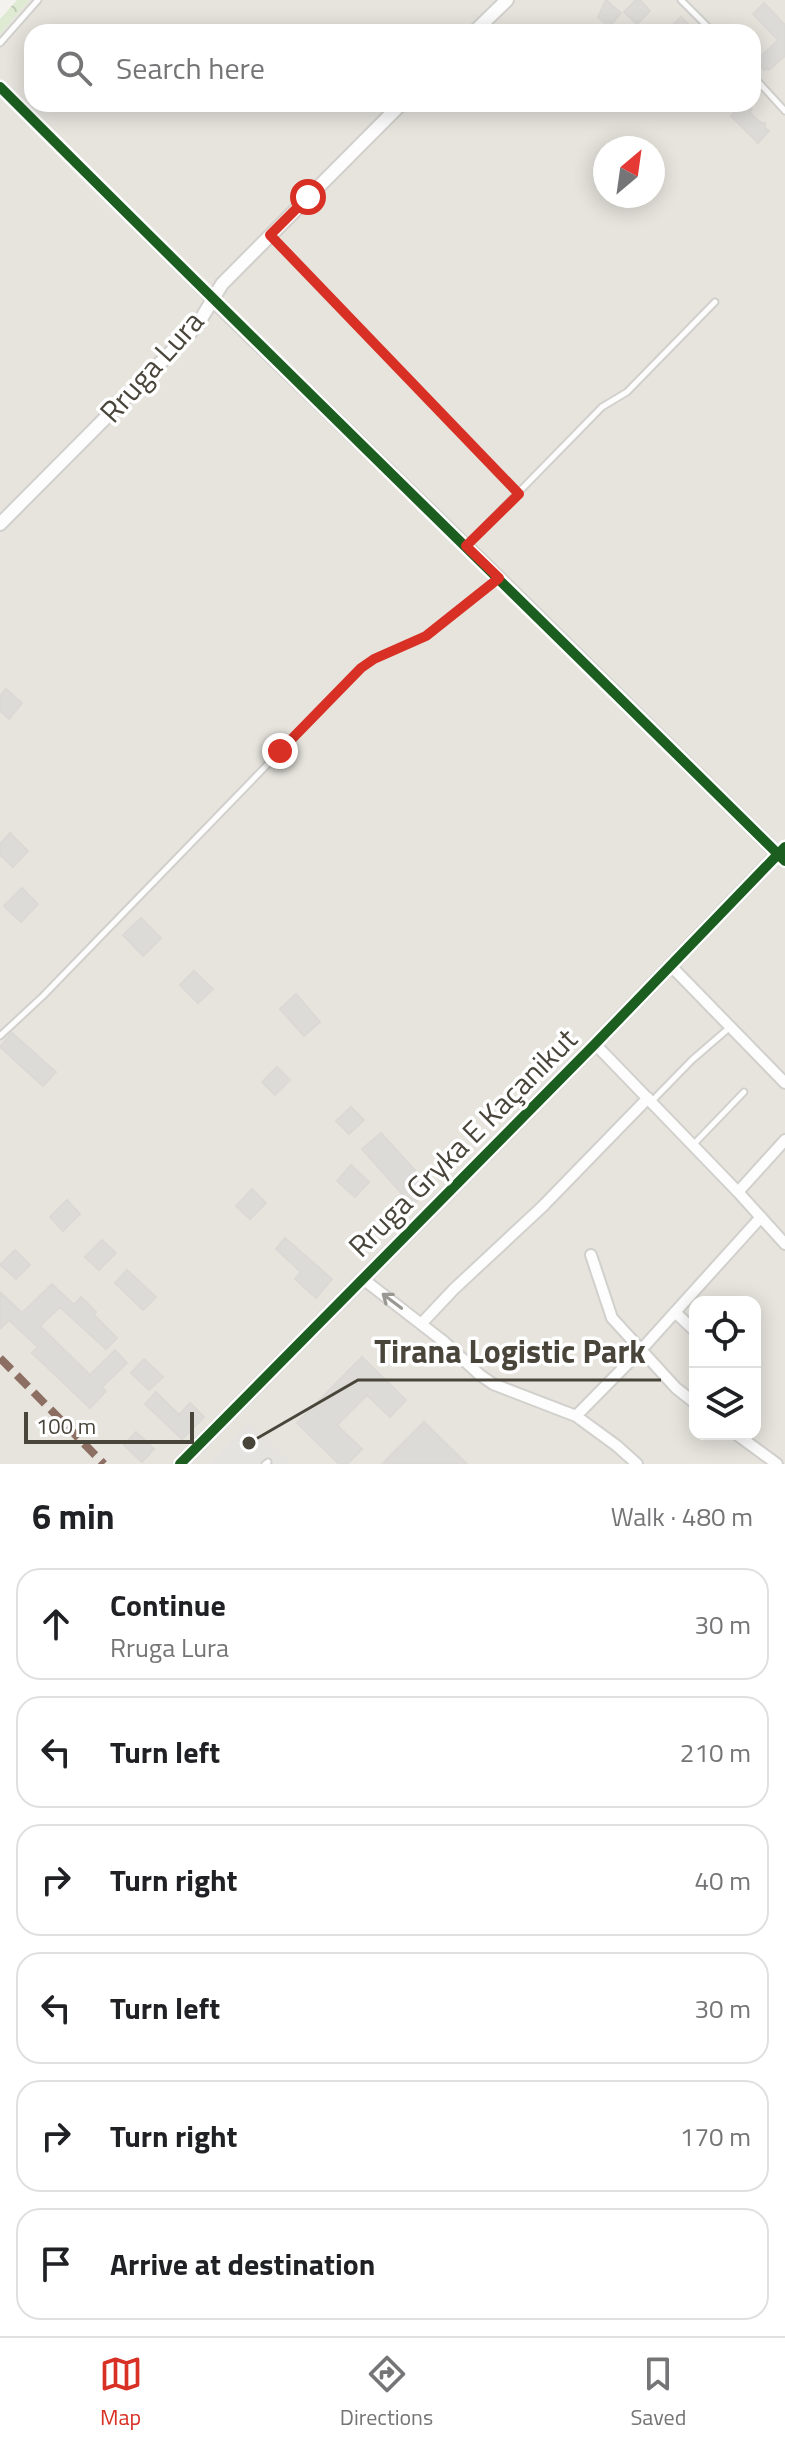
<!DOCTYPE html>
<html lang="en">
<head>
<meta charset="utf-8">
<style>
	:root { --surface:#fff; --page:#f2f2f2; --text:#202124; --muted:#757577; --line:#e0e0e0; --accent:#d93025 }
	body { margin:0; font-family:"Titillium Web",sans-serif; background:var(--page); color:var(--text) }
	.controls { position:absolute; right:24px; bottom:24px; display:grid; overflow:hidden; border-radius:16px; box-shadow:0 4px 20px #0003 }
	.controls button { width:72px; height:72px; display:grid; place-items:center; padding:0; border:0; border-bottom:2px solid var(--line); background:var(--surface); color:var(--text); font:40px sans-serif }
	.compass { position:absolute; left:593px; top:136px; width:72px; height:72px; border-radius:50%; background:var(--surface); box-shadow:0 4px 20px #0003; rotate:29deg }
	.scale { position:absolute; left:24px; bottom:20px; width:170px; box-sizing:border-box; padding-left:8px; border:4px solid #49453b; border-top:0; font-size:22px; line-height:28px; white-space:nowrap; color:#49453b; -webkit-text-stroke:6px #fff; paint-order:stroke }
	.stop { position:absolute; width:24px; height:24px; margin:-18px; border:6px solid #d93025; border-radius:50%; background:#fff }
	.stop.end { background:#d93025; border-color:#fff; box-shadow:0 2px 8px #0008 }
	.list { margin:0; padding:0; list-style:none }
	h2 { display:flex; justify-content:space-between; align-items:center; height:104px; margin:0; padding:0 32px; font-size:34px }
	h2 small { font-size:26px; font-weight:400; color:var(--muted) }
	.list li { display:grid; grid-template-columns:52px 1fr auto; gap:24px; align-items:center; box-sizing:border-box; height:112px; margin:0 16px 16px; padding:0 16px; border:2px solid var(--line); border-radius:24px }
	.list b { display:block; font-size:30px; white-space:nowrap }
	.list p { margin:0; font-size:26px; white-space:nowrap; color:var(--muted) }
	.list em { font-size:26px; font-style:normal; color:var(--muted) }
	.icon { flex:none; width:44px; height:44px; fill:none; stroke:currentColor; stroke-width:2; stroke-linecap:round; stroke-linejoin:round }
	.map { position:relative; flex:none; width:785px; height:1464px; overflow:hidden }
	.search { position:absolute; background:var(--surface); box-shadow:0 4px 20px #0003; left:24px; right:24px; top:24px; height:88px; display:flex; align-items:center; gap:20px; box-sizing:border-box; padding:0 28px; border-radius:24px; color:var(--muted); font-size:30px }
	.sheet { height:872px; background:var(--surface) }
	nav { display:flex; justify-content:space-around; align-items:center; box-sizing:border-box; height:112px; border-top:2px solid var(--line); background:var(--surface); font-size:22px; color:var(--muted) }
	nav a { display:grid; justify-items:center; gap:4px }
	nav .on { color:var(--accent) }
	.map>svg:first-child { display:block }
	.residential { fill:#e6e4dd; fill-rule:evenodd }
	.industrial { fill:#e5e3df }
	.forest { fill:url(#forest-crowns) }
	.building { fill:#dddbd7; stroke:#dbd9d5; stroke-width:2 }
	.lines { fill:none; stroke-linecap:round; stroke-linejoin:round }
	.service-casing { stroke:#d1d0cc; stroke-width:9 }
	.minor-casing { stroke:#d1d0cc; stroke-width:14 }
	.tertiary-casing { stroke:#d1d0cc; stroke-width:16 }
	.service { stroke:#fdfdfd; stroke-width:5 }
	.minor { stroke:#fdfdfd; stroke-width:10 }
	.tertiary { stroke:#fdfdfd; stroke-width:12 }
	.quiet { stroke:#8d6e63; stroke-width:8; stroke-dasharray:16 8; stroke-linecap:butt }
	.cycleway-casing { stroke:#fff; stroke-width:15 }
	.cycleway { stroke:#1b5e20; stroke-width:10 }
	.oneway { stroke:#9a9892 }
	.route { stroke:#d93025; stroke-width:10 }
	.labels { text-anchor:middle; stroke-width:7; stroke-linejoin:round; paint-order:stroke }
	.street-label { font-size:30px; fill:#49453b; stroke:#fff }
	.leader { fill:none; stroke:#49453b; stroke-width:3 }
	.callout-dot { fill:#49453b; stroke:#fff; stroke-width:3 }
	.callout-label { font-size:32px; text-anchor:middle; font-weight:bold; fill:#49453b; stroke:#fff; stroke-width:7; stroke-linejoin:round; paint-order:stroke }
</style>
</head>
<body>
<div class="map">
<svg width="785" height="1464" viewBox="0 0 785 1464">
	<defs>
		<pattern id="forest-crowns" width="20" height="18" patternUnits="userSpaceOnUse" patternTransform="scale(2)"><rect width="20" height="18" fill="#deebd2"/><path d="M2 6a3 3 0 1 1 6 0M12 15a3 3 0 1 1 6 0" fill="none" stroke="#c0cbb5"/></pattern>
	</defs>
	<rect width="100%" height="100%" fill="#f3f2ef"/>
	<path class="residential" d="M 29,0 L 785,0 L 785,1464 L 0,1464 L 0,34 ZM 32,32 L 753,32 L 753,104 L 32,104 ZM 605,148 L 653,148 L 653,196 L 605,196 ZM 695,1302 L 755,1302 L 755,1434 L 695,1434 Z"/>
	<path class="industrial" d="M 248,1422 L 292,1464 L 208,1464 Z"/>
	<path class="forest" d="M 17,0 L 29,0 L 0,34 L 0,19 Z"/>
	<path class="building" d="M 606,0 L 621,13 L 609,27 L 598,17 Z
		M 636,0 L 640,0 L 650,11 L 637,24 L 624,12 Z
		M 764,3 L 785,25 L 785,56 L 769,70 L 767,68 L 764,70 L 756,61 L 778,40 L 753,14 Z
		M 681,17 L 696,32 L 666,32 Z
		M 744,104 L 748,104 L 752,109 L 749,112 L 761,123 L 765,123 L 765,128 L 769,131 L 758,143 L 731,116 Z
		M 6,689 L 22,703 L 9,719 L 0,711 L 0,696 Z
		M 10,833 L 28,851 L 13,867 L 0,855 L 0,844 Z
		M 22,888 L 38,904 L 21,922 L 4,906 Z
		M 141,918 L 161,938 L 143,956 L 123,935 Z
		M 194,971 L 213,989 L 198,1003 L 180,985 Z
		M 296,994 L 320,1022 L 304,1036 L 280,1009 Z
		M 12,1033 L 56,1072 L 43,1086 L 0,1047 Z
		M 277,1067 L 290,1080 L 275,1095 L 262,1082 Z
		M 351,1107 L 364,1120 L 349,1134 L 336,1121 Z
		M 381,1133 L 431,1188 L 412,1205 L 362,1149 Z
		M 351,1165 L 369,1182 L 355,1197 L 337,1181 Z
		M 252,1189 L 266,1203 L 250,1219 L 236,1206 Z
		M 67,1200 L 80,1214 L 63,1231 L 50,1217 Z
		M 285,1238 L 332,1279 L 316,1298 L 295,1279 L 301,1272 L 276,1249 Z
		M 102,1240 L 116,1253 L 99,1270 L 85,1257 Z
		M 15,1250 L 30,1265 L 16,1279 L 0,1265 Z
		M 127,1270 L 156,1297 L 143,1310 L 115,1283 Z
		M 52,1284 L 74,1305 L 81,1297 L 96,1312 L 94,1315 L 117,1338 L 106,1349 L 60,1307 L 40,1326 L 90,1375 L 115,1350 L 127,1363 L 102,1387 L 106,1391 L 90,1408 L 32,1353 L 38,1347 L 9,1320 L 0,1329 L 0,1292 L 22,1313 Z
		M 362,1357 L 406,1400 L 390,1417 L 367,1395 L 337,1425 L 362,1449 L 347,1464 L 339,1464 L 297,1423 Z
		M 144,1359 L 163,1377 L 149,1390 L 131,1373 Z
		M 156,1392 L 179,1415 L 190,1403 L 204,1417 L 182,1439 L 145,1404 Z
		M 424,1422 L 467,1464 L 382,1464 Z
		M 136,1432 L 154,1449 L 142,1462 L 124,1445 Z"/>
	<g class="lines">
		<g class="service-casing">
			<path id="service" d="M 681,0 L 713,32
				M 0,43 L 38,0
				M 753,76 L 785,111
				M 270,235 L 519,494
				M 467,545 L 602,407 L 627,392 L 715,302
				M 0,1036 L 43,996 L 361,668 L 374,659 L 426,636 L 498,579
				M 652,1101 L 692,1060 L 729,1028
				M 693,1145 L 744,1092
				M 265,1464 L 268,1462"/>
		</g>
		<g class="minor-casing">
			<path id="minor" d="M 0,87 L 211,298
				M 670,965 L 785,1083
				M 595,1044 L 738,1192 L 785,1244
				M 738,1192 L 785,1140
				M 591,1255 L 612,1318 L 676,1388 L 695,1403
				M 363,1279 L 443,1341 L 480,1375 L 493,1384 L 576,1416 L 617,1446 L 637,1464
				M 675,1312 L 695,1331
				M 421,1324 L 454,1289 L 542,1207 L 648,1098
				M 576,1416 L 640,1351 L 761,1217
				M 736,1434 L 777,1464"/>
		</g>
		<g class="tertiary-casing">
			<path id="tertiary" d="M 474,32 L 507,0
				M 211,298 L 499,578 L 785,861
				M 0,524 L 190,333 L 198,324 L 222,284 L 401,104
				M 180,1464 L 595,1044 L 778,854"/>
		</g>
		<use href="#service" class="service"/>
		<use href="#minor" class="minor"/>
		<use href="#tertiary" class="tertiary"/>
		<path class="quiet" d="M 0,1358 L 104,1464"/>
		<g class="cycleway-casing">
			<path id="cycleway" d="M 0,87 C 260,347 524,603 785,861
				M 180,1464 L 595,1044 L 785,847"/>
		</g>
		<use href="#cycleway" class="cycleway"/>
	</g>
	<defs><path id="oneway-shaft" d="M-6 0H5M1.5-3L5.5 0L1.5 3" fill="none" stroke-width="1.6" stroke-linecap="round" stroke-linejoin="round" transform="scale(2)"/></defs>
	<use class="oneway" href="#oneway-shaft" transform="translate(392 1301) rotate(-143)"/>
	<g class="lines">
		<path class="route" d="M 280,751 L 361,668 L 374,659 L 426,636 L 499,578 L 466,546 L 519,494 L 270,235 L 308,197"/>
	</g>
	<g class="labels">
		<g class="street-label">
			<text transform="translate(152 367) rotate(-48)" y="10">Rruga Lura</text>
			<text transform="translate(463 1143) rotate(-45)" y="10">Rruga Gryka E Kaçanikut</text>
		</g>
	</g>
	<path class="leader" d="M249 1443L358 1380H661"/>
	<circle class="callout-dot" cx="249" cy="1443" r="8"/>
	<g class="callout-label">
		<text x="510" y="1363">Tirana Logistic Park</text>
	</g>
</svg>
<div class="controls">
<button><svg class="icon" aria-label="locate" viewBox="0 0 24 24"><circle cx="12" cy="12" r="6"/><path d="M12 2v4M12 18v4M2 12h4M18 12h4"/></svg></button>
<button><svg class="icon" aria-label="layers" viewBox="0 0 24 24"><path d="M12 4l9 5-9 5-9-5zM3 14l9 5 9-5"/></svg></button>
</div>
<svg class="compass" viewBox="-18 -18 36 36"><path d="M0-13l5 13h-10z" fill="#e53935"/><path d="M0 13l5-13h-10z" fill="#757577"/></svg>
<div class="scale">100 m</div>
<div class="stop" style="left:308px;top:197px"></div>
<div class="stop end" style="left:280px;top:751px"></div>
<div class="search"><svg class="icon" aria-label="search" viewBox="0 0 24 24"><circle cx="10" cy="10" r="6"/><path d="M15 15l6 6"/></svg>Search here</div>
</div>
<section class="sheet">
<h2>6 min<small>Walk · 480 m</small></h2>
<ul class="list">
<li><svg class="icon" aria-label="ahead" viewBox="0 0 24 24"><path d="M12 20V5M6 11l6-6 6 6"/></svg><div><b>Continue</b><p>Rruga Lura</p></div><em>30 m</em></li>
<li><svg class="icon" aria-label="left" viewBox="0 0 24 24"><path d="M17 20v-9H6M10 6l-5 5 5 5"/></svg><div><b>Turn left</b></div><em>210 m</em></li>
<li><svg class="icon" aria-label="right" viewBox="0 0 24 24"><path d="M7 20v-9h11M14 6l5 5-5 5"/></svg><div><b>Turn right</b></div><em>40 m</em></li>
<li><svg class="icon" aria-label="left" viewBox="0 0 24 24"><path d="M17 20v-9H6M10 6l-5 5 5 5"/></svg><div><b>Turn left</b></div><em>30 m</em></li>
<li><svg class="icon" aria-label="right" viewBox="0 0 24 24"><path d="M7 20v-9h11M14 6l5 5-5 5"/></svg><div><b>Turn right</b></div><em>170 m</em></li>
<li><svg class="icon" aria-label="arrive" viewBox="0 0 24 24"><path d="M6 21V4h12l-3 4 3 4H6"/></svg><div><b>Arrive at destination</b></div></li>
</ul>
</section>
<nav>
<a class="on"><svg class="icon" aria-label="map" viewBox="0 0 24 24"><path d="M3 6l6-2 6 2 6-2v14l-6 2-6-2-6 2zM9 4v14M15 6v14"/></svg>Map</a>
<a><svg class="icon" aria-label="directions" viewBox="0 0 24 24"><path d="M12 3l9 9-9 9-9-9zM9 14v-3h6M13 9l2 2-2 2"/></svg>Directions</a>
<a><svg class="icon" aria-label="saved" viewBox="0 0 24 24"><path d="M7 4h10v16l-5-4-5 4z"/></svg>Saved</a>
</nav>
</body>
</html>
